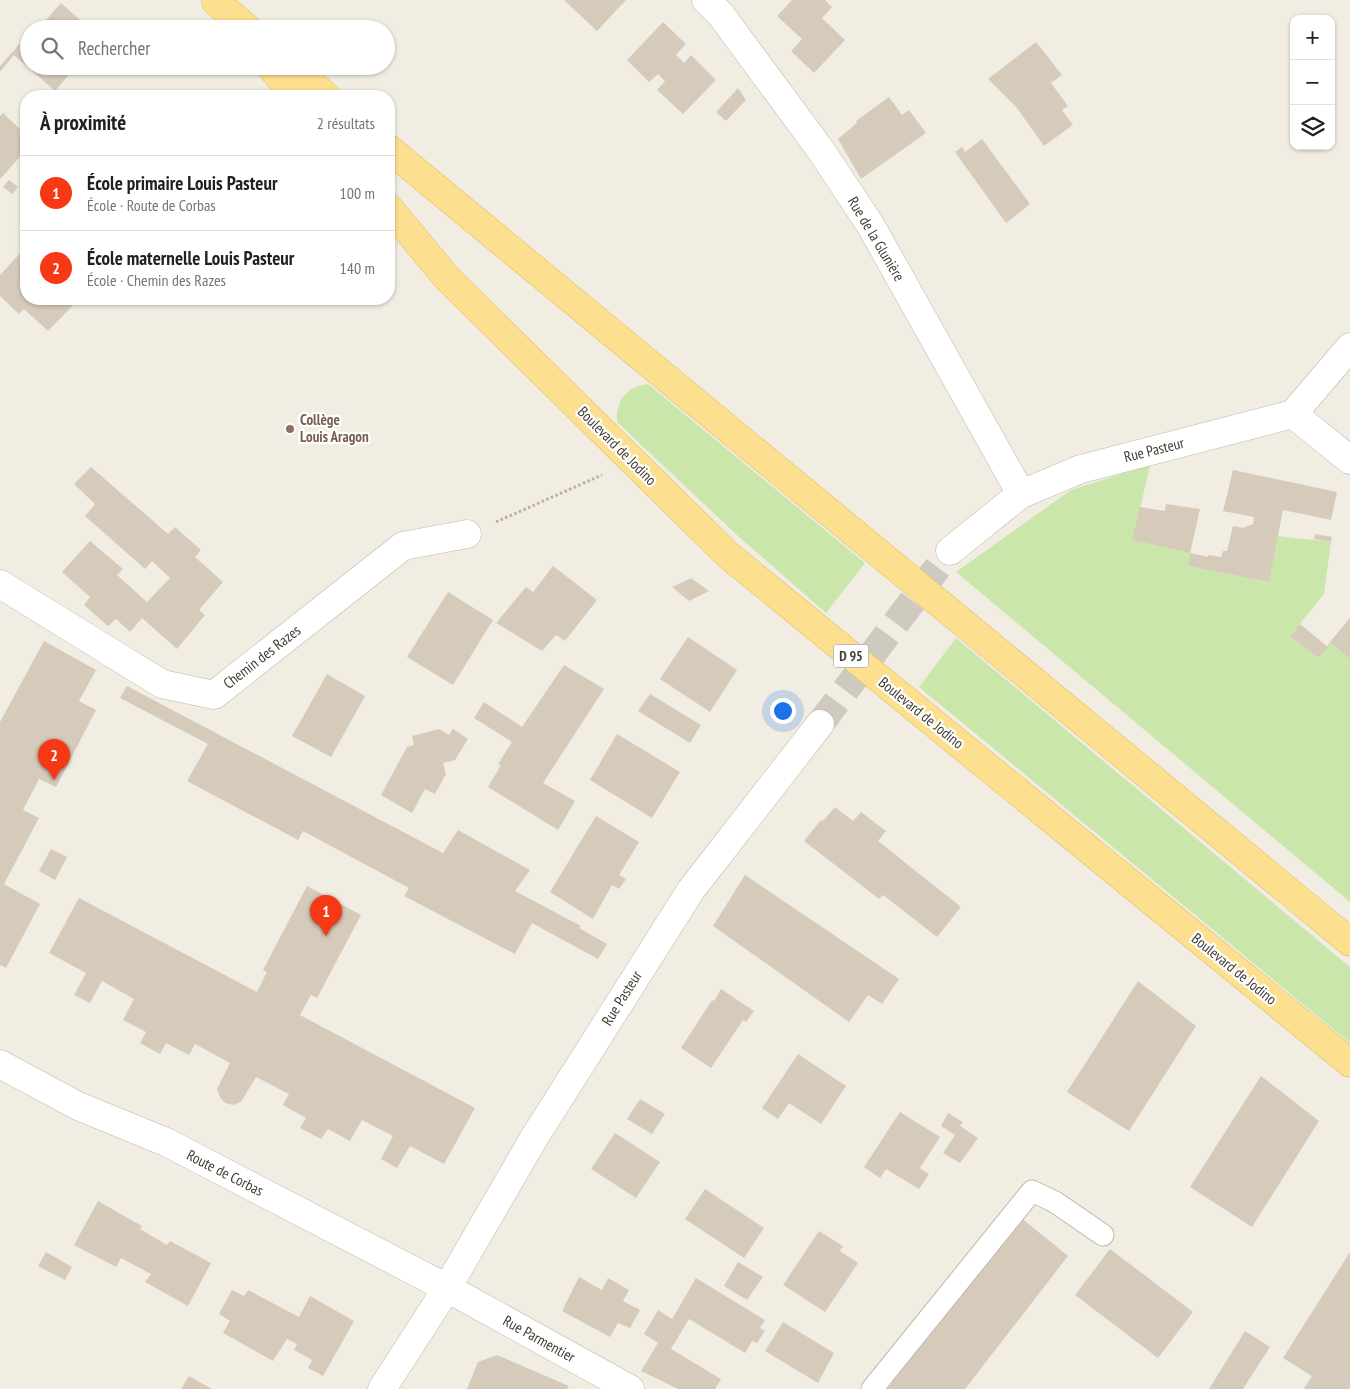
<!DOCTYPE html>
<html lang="fr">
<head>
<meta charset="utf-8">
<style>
	:root { --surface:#fff; --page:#f6f6f6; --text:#202124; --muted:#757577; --line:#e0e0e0; --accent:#f73814 }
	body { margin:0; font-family:"PT Sans Narrow",sans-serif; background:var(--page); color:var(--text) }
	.controls { position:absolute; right:15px; top:15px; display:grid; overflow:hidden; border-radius:10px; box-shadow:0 1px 4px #0004 }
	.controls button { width:45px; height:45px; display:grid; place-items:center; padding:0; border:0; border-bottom:1px solid var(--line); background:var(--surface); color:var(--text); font:25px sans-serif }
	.you { position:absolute; left:782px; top:710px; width:18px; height:18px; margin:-12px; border:4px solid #fff; border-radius:50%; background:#1a73e8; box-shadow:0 0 0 8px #1a73e833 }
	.badge { display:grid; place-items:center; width:32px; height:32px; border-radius:50%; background:var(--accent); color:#fff; font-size:16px; font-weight:700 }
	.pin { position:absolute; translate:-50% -41px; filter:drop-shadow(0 1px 2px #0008) }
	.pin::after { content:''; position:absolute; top:26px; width:18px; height:15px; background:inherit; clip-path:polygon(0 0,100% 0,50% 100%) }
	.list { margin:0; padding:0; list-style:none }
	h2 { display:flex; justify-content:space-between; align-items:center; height:65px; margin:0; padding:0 20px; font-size:21px }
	h2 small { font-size:16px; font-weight:400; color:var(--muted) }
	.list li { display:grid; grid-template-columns:32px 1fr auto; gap:15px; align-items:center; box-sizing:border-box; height:75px; padding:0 20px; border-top:1px solid var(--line) }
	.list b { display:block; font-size:19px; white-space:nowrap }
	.list p { margin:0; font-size:16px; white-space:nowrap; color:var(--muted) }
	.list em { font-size:16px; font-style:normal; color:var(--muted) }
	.icon { flex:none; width:28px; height:28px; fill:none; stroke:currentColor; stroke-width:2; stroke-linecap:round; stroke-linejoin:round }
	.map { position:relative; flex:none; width:1350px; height:1389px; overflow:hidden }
	.search { position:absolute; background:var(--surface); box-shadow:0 1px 4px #0004; left:20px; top:20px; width:375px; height:55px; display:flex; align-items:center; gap:12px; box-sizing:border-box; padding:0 18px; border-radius:28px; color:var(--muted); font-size:19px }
	.panel { position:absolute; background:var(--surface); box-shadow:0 1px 4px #0004; left:20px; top:90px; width:375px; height:215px; border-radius:20px }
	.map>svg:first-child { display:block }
	.green { fill:#cbe6ab }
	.building { fill:#d6cbbb }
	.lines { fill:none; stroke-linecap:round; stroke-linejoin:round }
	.tertiary-tunnel { stroke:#cecac0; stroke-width:28; stroke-dasharray:28 14; stroke-linecap:butt }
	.service-casing { stroke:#bfb8a9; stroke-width:23 }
	.minor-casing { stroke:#bfb8a9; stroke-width:29 }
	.tertiary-casing { stroke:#bfb8a9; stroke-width:29 }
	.primary-casing { stroke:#e1bc61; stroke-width:29 }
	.path { stroke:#beb097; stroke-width:3; stroke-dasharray:2.5 2.5; stroke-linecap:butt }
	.service { stroke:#fff; stroke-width:21 }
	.minor { stroke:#fff; stroke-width:28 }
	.tertiary { stroke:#fff; stroke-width:28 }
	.primary { stroke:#fddf90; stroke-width:28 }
	.education-dot { fill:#8d6e63; stroke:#fff; stroke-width:2 }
	.labels { text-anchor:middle; stroke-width:4.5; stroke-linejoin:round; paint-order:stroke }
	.shield { fill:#fff; stroke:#7b7770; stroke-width:1 }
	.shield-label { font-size:14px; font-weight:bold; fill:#433d33 }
	.street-label { font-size:15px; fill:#433d33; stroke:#fff }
	.education-label { font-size:15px; font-weight:bold; fill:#785e54; stroke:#fff; text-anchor:start }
</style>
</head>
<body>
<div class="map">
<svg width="1350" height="1389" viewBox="0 0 1350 1389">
	<rect width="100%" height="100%" fill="#f1ede3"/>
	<path class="green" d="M 648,384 L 865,563 L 826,613 L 739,537 L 617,422 C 616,400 626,387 648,384 Z
		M 1150,465 L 1133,540 L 1190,553 L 1188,566 L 1268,582 L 1278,536 L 1331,542 L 1324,594 L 1290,636 L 1318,658 L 1330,642 L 1350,659 L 1350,902 L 956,572 L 1071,490 Z
		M 956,638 L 1350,967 L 1350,1043 L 919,687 Z"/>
	<path class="building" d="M 564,0 L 626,0 L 597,31 Z
		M 792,0 L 825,0 L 832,7 L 822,18 L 845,40 L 814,73 L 791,51 L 802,39 L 777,16 Z
		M 61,3 L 90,29 L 38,29 Z
		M 663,22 L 686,44 L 676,55 L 684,63 L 691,55 L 716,80 L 683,114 L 657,90 L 665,81 L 658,74 L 649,82 L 627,60 Z
		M 25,38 L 27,41 L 29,39 L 29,66 L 76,66 L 55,91 L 14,55 L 0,72 L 0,66 Z
		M 1036,42 L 1062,75 L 1051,83 L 1068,106 L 1062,110 L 1073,125 L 1044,146 L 1017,108 L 988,79 Z
		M 80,66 L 97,66 L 90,74 Z
		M 738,88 L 746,100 L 726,121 L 716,112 Z
		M 889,97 L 902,115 L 909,110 L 926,133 L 861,179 L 838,139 L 857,123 L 856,121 Z
		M 3,113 L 26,135 L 26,150 L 0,179 L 0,116 Z
		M 982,139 L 1030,204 L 1006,223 L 955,152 L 962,147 L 965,152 Z
		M 9,180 L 18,187 L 12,194 L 3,187 Z
		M 26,247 L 26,299 L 79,299 L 48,331 L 24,309 L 19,314 L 0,296 L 0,275 Z
		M 91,467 L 168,534 L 175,527 L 201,550 L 195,557 L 223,582 L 199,610 L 205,615 L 177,649 L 142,618 L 130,632 L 116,619 L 108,626 L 84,605 L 90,597 L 62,572 L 90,541 L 123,569 L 117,575 L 147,602 L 170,578 L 152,561 L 145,569 L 85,516 L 95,504 L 74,484 Z
		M 1233,470 L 1337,492 L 1331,520 L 1283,510 L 1269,582 L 1188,566 L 1190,553 L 1208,557 L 1208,555 L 1221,557 L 1223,551 L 1227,551 L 1233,526 L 1243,528 L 1253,524 L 1254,517 L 1223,511 Z
		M 1166,504 L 1200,509 L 1190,553 L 1132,540 L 1140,507 L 1165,511 Z
		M 1315,534 L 1332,537 L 1331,542 L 1314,539 Z
		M 553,566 L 597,600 L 565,641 L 556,635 L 542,651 L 496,623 L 526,587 L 533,592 Z
		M 691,578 L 709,591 L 689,601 L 672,587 Z
		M 448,592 L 493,620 L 453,685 L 407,657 Z
		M 1350,618 L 1350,659 L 1330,642 Z
		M 1300,624 L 1328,647 L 1318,658 L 1290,636 Z
		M 688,637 L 737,670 L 710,712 L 660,679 Z
		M 44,641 L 96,670 L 79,701 L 96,710 L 56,787 L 39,779 L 23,810 L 39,818 L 4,884 L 40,904 L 6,968 L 0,965 L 0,722 Z
		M 564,665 L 604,689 L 543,783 L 575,801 L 558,830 L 488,787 L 501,765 L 498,764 L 512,742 L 474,718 L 484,702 L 522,727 Z
		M 327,674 L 365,696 L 331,757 L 292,736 Z
		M 127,686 L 443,853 L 458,830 L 530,870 L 515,891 L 581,926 L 579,928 L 607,944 L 598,959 L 532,923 L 515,954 L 404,896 L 409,888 L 303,831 L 298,840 L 187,781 L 208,744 L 120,698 Z
		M 650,694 L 701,725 L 690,743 L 638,711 Z
		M 439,729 L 449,735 L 453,729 L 468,739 L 455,760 L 443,763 L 446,774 L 435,794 L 425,789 L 412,813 L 381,795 L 407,747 L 414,745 L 412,736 Z
		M 617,734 L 680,772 L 652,818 L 590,780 Z
		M 835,807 L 853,821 L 861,812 L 886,831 L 878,841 L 961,907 L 937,937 L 883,895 L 879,899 L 804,841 L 821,820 L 823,821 Z
		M 596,816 L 639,842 L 619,875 L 626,879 L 619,889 L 612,885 L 593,919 L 550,892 Z
		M 51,849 L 67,857 L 55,880 L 39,871 Z
		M 745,875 L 899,979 L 882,1004 L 868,995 L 849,1022 L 713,926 Z
		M 307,886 L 361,915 L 317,998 L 311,995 L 300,1015 L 475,1108 L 444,1164 L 410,1146 L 397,1168 L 381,1159 L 393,1136 L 362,1120 L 350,1141 L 328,1129 L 321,1139 L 300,1128 L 306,1118 L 283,1105 L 289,1094 L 256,1077 L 241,1102 L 233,1105 L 225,1103 L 220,1097 L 217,1089 L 230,1063 L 195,1044 L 189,1055 L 166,1043 L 160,1054 L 140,1043 L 146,1032 L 123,1020 L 134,999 L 102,981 L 90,1003 L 74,995 L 86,973 L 49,953 L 79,898 L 257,992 L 267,972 L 263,970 Z
		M 1138,981 L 1196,1026 L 1129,1131 L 1067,1092 Z
		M 721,989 L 754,1011 L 746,1022 L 743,1020 L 711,1068 L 681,1048 L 712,1000 L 714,1001 Z
		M 798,1054 L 846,1086 L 821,1124 L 789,1103 L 778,1119 L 762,1108 Z
		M 1261,1076 L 1319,1121 L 1252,1227 L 1190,1187 Z
		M 640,1099 L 665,1114 L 652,1134 L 627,1119 Z
		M 900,1112 L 940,1137 L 920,1168 L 929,1174 L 919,1189 L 886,1169 L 880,1178 L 864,1167 Z
		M 948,1113 L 963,1122 L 960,1126 L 978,1138 L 960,1163 L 943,1153 L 955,1135 L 941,1126 Z
		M 615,1133 L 660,1162 L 636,1198 L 591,1169 Z
		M 705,1189 L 764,1228 L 744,1258 L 685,1219 Z
		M 98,1201 L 142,1226 L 140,1229 L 167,1245 L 170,1241 L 211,1263 L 188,1306 L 145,1282 L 151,1274 L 121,1258 L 116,1267 L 74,1245 Z
		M 1020,1217 L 1068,1256 L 965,1389 L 887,1389 Z
		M 819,1231 L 843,1246 L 840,1251 L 858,1263 L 825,1312 L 783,1285 Z
		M 1110,1249 L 1193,1312 L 1158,1358 L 1075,1295 Z
		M 46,1252 L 72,1267 L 65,1280 L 38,1266 Z
		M 1350,1252 L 1350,1389 L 1306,1389 L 1304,1388 L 1312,1376 L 1283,1358 Z
		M 738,1262 L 763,1277 L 747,1300 L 724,1286 Z
		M 579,1277 L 602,1290 L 608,1278 L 629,1290 L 623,1301 L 640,1310 L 630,1328 L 618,1323 L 610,1337 L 562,1311 Z
		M 696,1278 L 765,1320 L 760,1328 L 765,1331 L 757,1343 L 752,1341 L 745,1353 L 689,1319 L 671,1349 L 721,1379 L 715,1389 L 678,1389 L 641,1371 L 658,1343 L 644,1334 L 658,1310 L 672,1319 Z
		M 232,1290 L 244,1296 L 248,1290 L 299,1317 L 310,1296 L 354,1321 L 323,1376 L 308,1368 L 312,1360 L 294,1350 L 297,1344 L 287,1339 L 273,1361 L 223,1333 L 230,1321 L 219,1314 Z
		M 783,1322 L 834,1353 L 818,1383 L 765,1351 Z
		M 1245,1331 L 1270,1347 L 1243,1389 L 1209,1389 Z
		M 497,1355 L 569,1386 L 567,1389 L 467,1389 L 478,1362 Z
		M 189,1376 L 212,1389 L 181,1389 Z"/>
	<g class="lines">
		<path class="tertiary-tunnel" d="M 820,724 L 950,551"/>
		<g class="service-casing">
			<path id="service" d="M 872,1389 L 1032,1191 L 1055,1202 L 1103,1235"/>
		</g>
		<g class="minor-casing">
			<path id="minor" d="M 706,0 L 721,15 L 820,149 L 871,226 L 1021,494
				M 1293,414 L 1350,460
				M 0,584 L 162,684 L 214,695 L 403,546 L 467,534
				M 382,1389 L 447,1288 L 630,1389"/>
		</g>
		<g class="tertiary-casing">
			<path id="tertiary" d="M 950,551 L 1021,494 L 1081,469 L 1293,414 L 1350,347
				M 0,1064 L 78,1106 L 166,1142 L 447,1288 L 534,1138 L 691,890 L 820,724"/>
		</g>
		<g class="primary-casing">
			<path id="primary" d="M 216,2 L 248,29
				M 270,66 L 295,96
				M 291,66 L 326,96
				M 389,149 L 1350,942
				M 389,208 L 447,278 L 728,555 L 1350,1063"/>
		</g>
		<path class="path" d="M 496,522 L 602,475"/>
		<use href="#service" class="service"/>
		<use href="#minor" class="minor"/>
		<use href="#tertiary" class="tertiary"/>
		<use href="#primary" class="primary"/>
	</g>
	<circle class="education-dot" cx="290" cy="429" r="5"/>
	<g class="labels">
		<rect class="shield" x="833.5" y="644.5" width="35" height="23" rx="4"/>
		<g class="shield-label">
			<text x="851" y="661">D 95</text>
		</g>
		<g class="street-label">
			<text transform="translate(876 239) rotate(59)" y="5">Rue de la Glunière</text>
			<text transform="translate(617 446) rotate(45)" y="5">Boulevard de Jodino</text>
			<text transform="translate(1154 450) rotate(-14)" y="5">Rue Pasteur</text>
			<text transform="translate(262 657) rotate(-38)" y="5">Chemin des Razes</text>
			<text transform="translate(921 713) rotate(39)" y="5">Boulevard de Jodino</text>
			<text transform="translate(1234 969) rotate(39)" y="5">Boulevard de Jodino</text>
			<text transform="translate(622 998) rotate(-58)" y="5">Rue Pasteur</text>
			<text transform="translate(225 1173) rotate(27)" y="5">Route de Corbas</text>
			<text transform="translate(539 1339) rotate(29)" y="5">Rue Parmentier</text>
		</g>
		<g class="education-label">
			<text x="300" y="425">Collège<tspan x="300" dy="17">Louis Aragon</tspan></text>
		</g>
	</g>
</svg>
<div class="controls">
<button>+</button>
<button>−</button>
<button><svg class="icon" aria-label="layers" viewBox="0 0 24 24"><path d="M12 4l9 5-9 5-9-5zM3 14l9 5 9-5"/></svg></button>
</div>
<div class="you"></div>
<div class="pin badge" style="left:326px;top:936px">1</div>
<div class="pin badge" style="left:54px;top:780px">2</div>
<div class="search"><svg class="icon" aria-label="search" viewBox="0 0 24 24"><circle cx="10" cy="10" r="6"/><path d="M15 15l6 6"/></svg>Rechercher</div>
<section class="panel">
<h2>À proximité<small>2 résultats</small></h2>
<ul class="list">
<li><span class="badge">1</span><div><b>École primaire Louis Pasteur</b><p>École · Route de Corbas</p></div><em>100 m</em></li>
<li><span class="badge">2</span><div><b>École maternelle Louis Pasteur</b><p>École · Chemin des Razes</p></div><em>140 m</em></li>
</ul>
</section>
</div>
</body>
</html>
